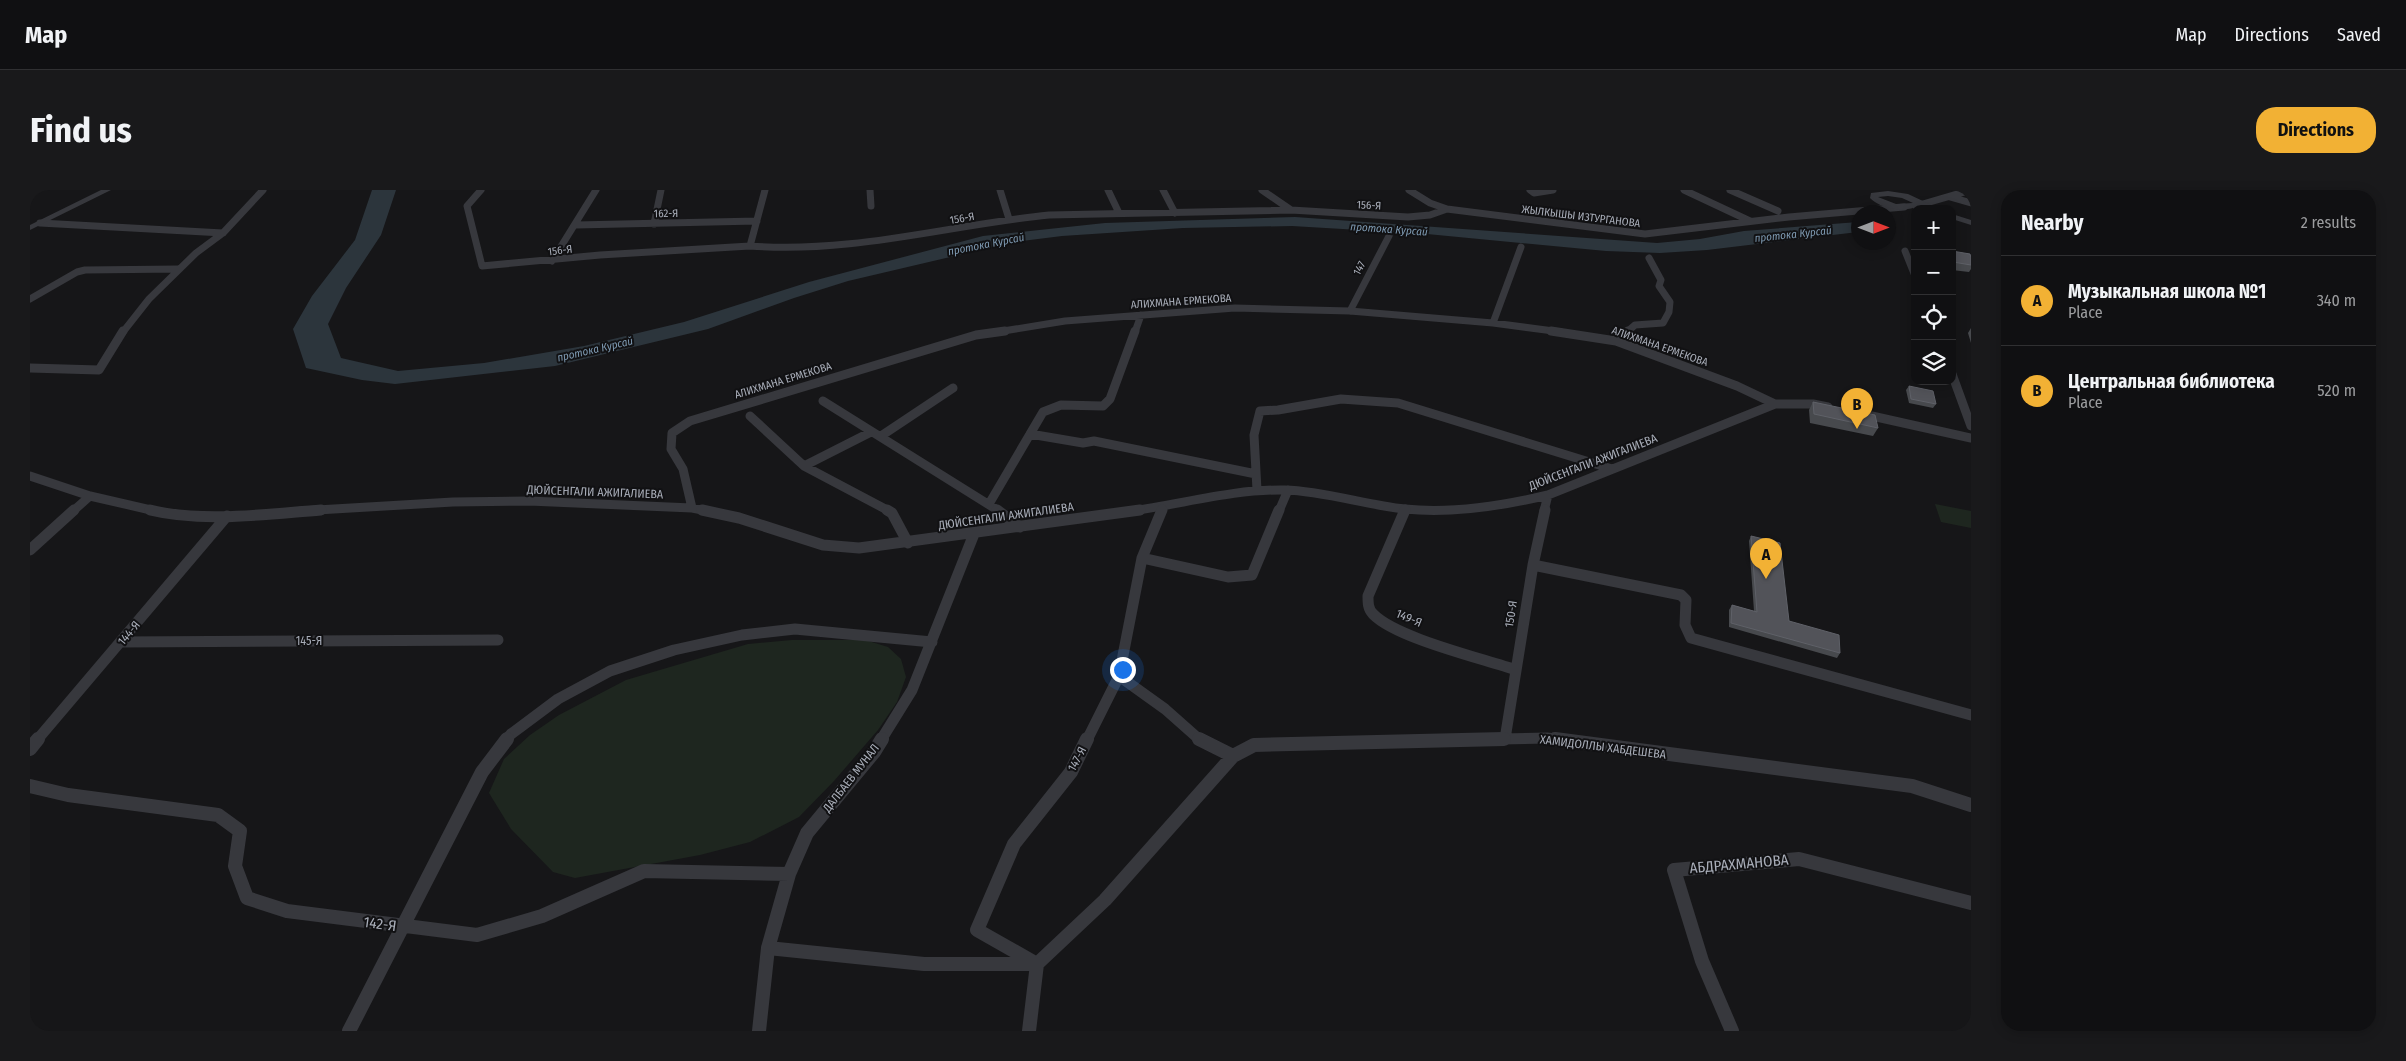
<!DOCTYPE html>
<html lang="en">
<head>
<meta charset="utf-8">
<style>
	:root { --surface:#101012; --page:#19191b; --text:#f1f3f6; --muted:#9c9d9f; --line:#303032; --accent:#f2b134 }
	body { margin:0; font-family:"Fira Sans Condensed",sans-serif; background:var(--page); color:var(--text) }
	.controls { position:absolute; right:15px; top:15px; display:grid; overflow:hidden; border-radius:10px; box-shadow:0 2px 12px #0003 }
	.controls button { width:45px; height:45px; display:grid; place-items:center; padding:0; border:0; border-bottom:1px solid var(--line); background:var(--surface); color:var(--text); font:25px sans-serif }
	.compass { position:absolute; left:1821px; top:15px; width:45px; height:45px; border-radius:50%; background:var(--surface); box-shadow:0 2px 12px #0003; rotate:90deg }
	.you { position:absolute; left:1092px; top:479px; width:18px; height:18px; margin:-12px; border:4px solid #fff; border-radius:50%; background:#1a73e8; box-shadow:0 0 0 8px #1a73e833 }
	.badge { display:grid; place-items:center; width:32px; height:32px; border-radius:50%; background:var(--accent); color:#111; font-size:16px; font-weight:700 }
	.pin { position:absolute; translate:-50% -41px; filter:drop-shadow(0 1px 2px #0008) }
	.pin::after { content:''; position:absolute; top:26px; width:18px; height:15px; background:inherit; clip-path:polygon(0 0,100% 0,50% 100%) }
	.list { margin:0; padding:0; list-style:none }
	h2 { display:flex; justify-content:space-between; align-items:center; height:65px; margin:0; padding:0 20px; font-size:21px }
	h2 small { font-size:16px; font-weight:400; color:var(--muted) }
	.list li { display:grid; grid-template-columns:32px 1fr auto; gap:15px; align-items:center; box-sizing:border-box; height:90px; padding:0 20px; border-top:1px solid var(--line) }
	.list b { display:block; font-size:19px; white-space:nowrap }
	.list p { margin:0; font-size:16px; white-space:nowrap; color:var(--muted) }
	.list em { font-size:16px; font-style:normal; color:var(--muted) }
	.icon { flex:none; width:28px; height:28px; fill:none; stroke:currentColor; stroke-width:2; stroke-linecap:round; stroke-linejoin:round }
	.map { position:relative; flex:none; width:1941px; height:841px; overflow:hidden; border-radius:20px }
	header { display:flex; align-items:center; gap:30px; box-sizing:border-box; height:70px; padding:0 25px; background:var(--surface); border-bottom:1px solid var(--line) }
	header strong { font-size:24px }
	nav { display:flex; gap:28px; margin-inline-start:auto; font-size:18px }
	.intro { display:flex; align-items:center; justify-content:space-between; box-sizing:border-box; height:120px; padding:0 30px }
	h1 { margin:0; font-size:35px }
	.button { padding:12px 22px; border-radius:20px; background:var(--accent); color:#111; font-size:18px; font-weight:700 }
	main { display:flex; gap:30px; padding:0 30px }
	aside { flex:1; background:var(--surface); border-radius:20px; box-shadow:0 2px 12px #0003 }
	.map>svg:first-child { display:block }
	.green { fill:#1e261f }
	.water { fill:#2c353c }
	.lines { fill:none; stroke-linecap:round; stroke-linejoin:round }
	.minor-far3 { stroke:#37383d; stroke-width:7 }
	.minor-far2 { stroke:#37383d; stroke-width:9 }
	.minor-far1 { stroke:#37383d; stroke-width:11 }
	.minor { stroke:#37383d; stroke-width:14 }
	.tertiary { fill:#37383d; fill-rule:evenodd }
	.wall { fill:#47494d }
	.building { fill:#525359; stroke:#5f6168 }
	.labels { text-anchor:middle; stroke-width:4; stroke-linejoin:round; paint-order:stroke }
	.far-street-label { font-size:11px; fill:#a8adb8; stroke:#111113 }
	.far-water-label { font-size:11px; font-style:italic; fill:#7f9bb3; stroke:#111113 }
	.street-label { font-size:12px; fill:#a8adb8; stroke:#111113 }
	.near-street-label { font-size:15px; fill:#a8adb8; stroke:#111113 }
</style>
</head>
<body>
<header>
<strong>Map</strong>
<nav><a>Map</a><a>Directions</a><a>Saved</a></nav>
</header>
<div class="intro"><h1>Find us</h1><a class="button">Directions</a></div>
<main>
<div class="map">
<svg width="1941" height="841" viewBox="0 0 1941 841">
	<rect width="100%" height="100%" fill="#161618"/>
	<path class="green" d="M 1905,314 L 1941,321 L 1941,338 L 1911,332 Z
		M 762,450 L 835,450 L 858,457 L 871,469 L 876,487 L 867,512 L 848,540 L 804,591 L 769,627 L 720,652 L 670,665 L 545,688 L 523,682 L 481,639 L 459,603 L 474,569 L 500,545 L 529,525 L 596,490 L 718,454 Z"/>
	<path class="water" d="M 342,0 L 366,0 L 351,45 L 316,98 L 298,134 L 311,168 L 368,181 L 454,173 L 554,156 L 654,132 L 779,92 L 953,46 L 1075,33 L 1265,27 L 1627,53 L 1670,49 L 1714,41 L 1828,32 L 1828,42 L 1677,60 L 1630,63 L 1576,61 L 1397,44 L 1262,36 L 1153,38 L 1032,46 L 984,52 L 818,91 L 764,108 L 678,139 L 525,176 L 365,194 L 332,190 L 276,178 L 263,139 L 282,106 L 325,50 Z"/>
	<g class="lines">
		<path class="minor-far3" d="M 451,0 L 437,16 L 452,76 L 570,65 L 720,56 C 822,64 919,35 1019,25 L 1261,20 L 1378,27 L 1400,25 L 1417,19
			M 840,0 L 841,16
			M 970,0 L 979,29
			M 1078,0 L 1089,23
			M 1133,0 L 1145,23
			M 1232,0 L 1261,20
			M 1379,0 L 1400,13 L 1417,19 L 1615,44 L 1759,27 L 1874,17
			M 1500,0 L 1504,3 L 1523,0
			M 1654,0 L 1720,31
			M 1700,0 L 1748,21
			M 1920,7 L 1941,13
			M 1886,16 L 1941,0
			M 10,33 L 193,43
			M 624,34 L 631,0
			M 546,35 L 727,31
			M 720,56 L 735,0
			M 1875,61 L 1885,86
			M 522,71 L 566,0
			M 0,109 L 47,82 L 55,80 L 148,79
			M 1320,121 L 1359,46
			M 1463,133 L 1491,57
			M 93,142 L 119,109 L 166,63 L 193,43 L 233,0
			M 967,142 L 1035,131 L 1205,118 L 1320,121 L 1463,133 L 1531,142
			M 1105,142 L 1111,125
			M 1597,142 L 1605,135 L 1633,133 L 1639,122 L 1640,112 L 1629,96 L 1631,90 L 1619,68"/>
		<path class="minor-far2" d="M 1521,141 L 1586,151 L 1707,196 L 1745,214
			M 1586,151 L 1598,141
			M 0,178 L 69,180 L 93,141
			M 1922,184 L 1941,236
			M 793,211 L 969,321
			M 1833,224 L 1941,248
			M 720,226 L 774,276 L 859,321
			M 1000,244 L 1053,253 L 1064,251 L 1226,284
			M 851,246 L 923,198
			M 774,276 L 841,242
			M 0,286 L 60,306 L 125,321
			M 1227,300 L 1224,245 L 1230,221 L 1248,220 L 1311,209 L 1368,213 L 1582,279
			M 959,314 L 1013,222 L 1031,215 L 1073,216 L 1080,209 L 1105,141
			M 662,318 L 653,279 L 641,259 L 642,243 L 660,231 L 946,145 L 975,141
			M 43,321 L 60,306
			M 270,321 L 423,312 L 499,311 L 662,318 L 678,321
			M 1101,321 C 1153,314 1203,299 1255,300 C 1294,301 1336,315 1375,319 C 1422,324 1472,316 1518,305 L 1745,214 L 1783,214 L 1798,217
			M 1131,321 L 1133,317
			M 1249,321 L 1258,300
			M 1375,321 L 1376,319
			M 1514,321 L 1518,305"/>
		<path class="minor-far1" d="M 120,320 C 173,333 237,324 291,320
			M 672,320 L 709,328 L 793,355 L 829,358 L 1110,320
			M 857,320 L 862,323 L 878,353
			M 967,320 L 990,337
			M 1375,320 L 1338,406 C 1338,413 1338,419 1343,424 C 1366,448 1451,468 1486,480
			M 0,360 L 44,320
			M 1112,368 L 1198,387 L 1222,385 L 1249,320
			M 1503,375 L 1651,405 L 1656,410 L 1655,435 L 1661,448 L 1941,525
			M 90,452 L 468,450
			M 1089,486 L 1135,519 L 1170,550
			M 1475,549 L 1503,375 L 1515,320
			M 7,550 L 197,326
			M 476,550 L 481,544 L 528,509 L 580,481 L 644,460 L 712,445 L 765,439 L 902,452
			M 851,550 L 882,500 L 944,344
			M 1057,550 L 1089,486 L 1112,368 L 1132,320
			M 1422,550 L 1517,548 L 1534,550"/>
		<path class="minor" d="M 1169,549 L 1203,566
			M 1525,549 L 1882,596 L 1941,615
			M 0,559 L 8,549
			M 0,596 L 38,605 L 188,625 L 210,641 L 205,676 L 217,708 L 257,721 L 447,745 L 512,726 L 614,681 L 759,684
			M 738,758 L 894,774 L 1005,774
			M 1007,774 L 947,740 L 984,654 L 1041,582 L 1057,549
			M 319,841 L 452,582 L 477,549
			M 729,841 L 738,758 L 759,684 L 777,643 L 844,562 L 852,549
			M 999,841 L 1007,774 L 1075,710 L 1203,566 L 1224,555 L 1474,549
			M 1702,841 L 1672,771 L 1644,680 L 1769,669 L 1941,713"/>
		<path class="tertiary" d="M 71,0 L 81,0 L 0,40 L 0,35 Z
			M 1858,1 L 1878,4 L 1910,19 C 1903,19 1895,16 1890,16 C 1886,16 1882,19 1878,19 C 1866,21 1849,17 1840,8 L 1841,3 ZM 1858,6 L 1872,8 L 1883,13 L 1866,14 L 1848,7 Z
			M 1922,24 L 1941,30 L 1941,35 L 1922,29 Z"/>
	</g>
	<path class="wall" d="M 1922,61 L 1941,75 L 1941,79 L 1939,82 L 1922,80 Z
		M 1941,138 L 1941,153 L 1938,143 Z
		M 1879,196 L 1906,214 L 1903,218 L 1879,213 L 1876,200 Z
		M 1783,212 L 1848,238 L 1843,246 L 1780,233 L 1779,220 Z
		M 1721,346 L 1759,431 L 1810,463 L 1807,468 L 1699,437 L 1699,420 L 1702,415 L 1724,421 L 1719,351 Z"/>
	<path class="building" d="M 1922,61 L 1940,64 L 1941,68 L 1941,75 L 1923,72 L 1922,69 Z
		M 1879,196 L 1903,201 L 1906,214 L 1881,209 Z
		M 1783,212 L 1845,225 L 1848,238 L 1784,224 Z
		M 1721,346 L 1750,353 L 1759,431 L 1809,445 L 1810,463 L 1701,433 L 1702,415 L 1727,422 Z"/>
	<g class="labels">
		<g class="far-street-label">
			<text transform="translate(1339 15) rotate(3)" y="4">156-Я</text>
			<text transform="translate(636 23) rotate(-1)" y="4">162-Я</text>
			<text transform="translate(1551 26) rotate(7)" y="4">ЖЫЛКЫШЫ ИЗТУРГАНОВА</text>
			<text transform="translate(932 28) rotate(-10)" y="4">156-Я</text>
			<text transform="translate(530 60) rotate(-7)" y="4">156-Я</text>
			<text transform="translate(1329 78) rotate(-62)" y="4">147</text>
			<text transform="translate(1151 111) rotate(-4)" y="4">АЛИХМАНА ЕРМЕКОВА</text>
			<text transform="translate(1630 156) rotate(19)" y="4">АЛИХМАНА ЕРМЕКОВА</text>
			<text transform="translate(753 190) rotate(-17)" y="4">АЛИХМАНА ЕРМЕКОВА</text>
		</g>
		<g class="far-water-label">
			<text transform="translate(1359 39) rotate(4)" y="4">протока Курсай</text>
			<text transform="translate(1763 44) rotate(-6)" y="4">протока Курсай</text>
			<text transform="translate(956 54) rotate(-11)" y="4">протока Курсай</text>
			<text transform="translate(565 159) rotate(-13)" y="4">протока Курсай</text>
		</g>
		<g class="street-label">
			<text transform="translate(1563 272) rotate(-21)" y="4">ДЮЙСЕНГАЛИ АЖИГАЛИЕВА</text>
			<text transform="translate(565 302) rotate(2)" y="4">ДЮЙСЕНГАЛИ АЖИГАЛИЕВА</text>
			<text transform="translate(976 326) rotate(-8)" y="4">ДЮЙСЕНГАЛИ АЖИГАЛИЕВА</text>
			<text transform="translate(1481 424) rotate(-81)" y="4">150-Я</text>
			<text transform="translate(1379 428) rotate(23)" y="4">149-Я</text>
			<text transform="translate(99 443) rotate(-50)" y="4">144-Я</text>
			<text x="279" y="455">145-Я</text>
			<text transform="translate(1573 557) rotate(7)" y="4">ХАМИДОЛЛЫ ХАБДЕШЕВА</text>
			<text transform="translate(1047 569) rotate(-62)" y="4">147-Я</text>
			<text transform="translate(821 588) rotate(-52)" y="4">ДАЛБАЕВ МУНАЛ</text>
		</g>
		<g class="near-street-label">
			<text transform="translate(1709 674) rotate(-5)" y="5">АБДРАХМАНОВА</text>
			<text transform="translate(350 734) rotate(8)" y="5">142-Я</text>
		</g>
	</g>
</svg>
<div class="controls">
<button>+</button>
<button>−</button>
<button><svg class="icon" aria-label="locate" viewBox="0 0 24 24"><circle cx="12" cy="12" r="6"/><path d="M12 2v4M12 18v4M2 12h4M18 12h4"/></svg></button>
<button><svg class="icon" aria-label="layers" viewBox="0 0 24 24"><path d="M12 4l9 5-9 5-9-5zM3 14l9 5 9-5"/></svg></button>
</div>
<svg class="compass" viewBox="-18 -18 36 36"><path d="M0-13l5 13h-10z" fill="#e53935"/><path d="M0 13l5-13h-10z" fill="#9c9d9f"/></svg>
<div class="you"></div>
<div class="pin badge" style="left:1736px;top:389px">A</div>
<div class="pin badge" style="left:1827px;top:239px">B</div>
</div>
<aside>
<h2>Nearby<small>2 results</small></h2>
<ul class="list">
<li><span class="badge">A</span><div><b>Музыкальная школа №1</b><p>Place</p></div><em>340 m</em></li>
<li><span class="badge">B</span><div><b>Центральная библиотека</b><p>Place</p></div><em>520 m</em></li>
</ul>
</aside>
</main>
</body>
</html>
